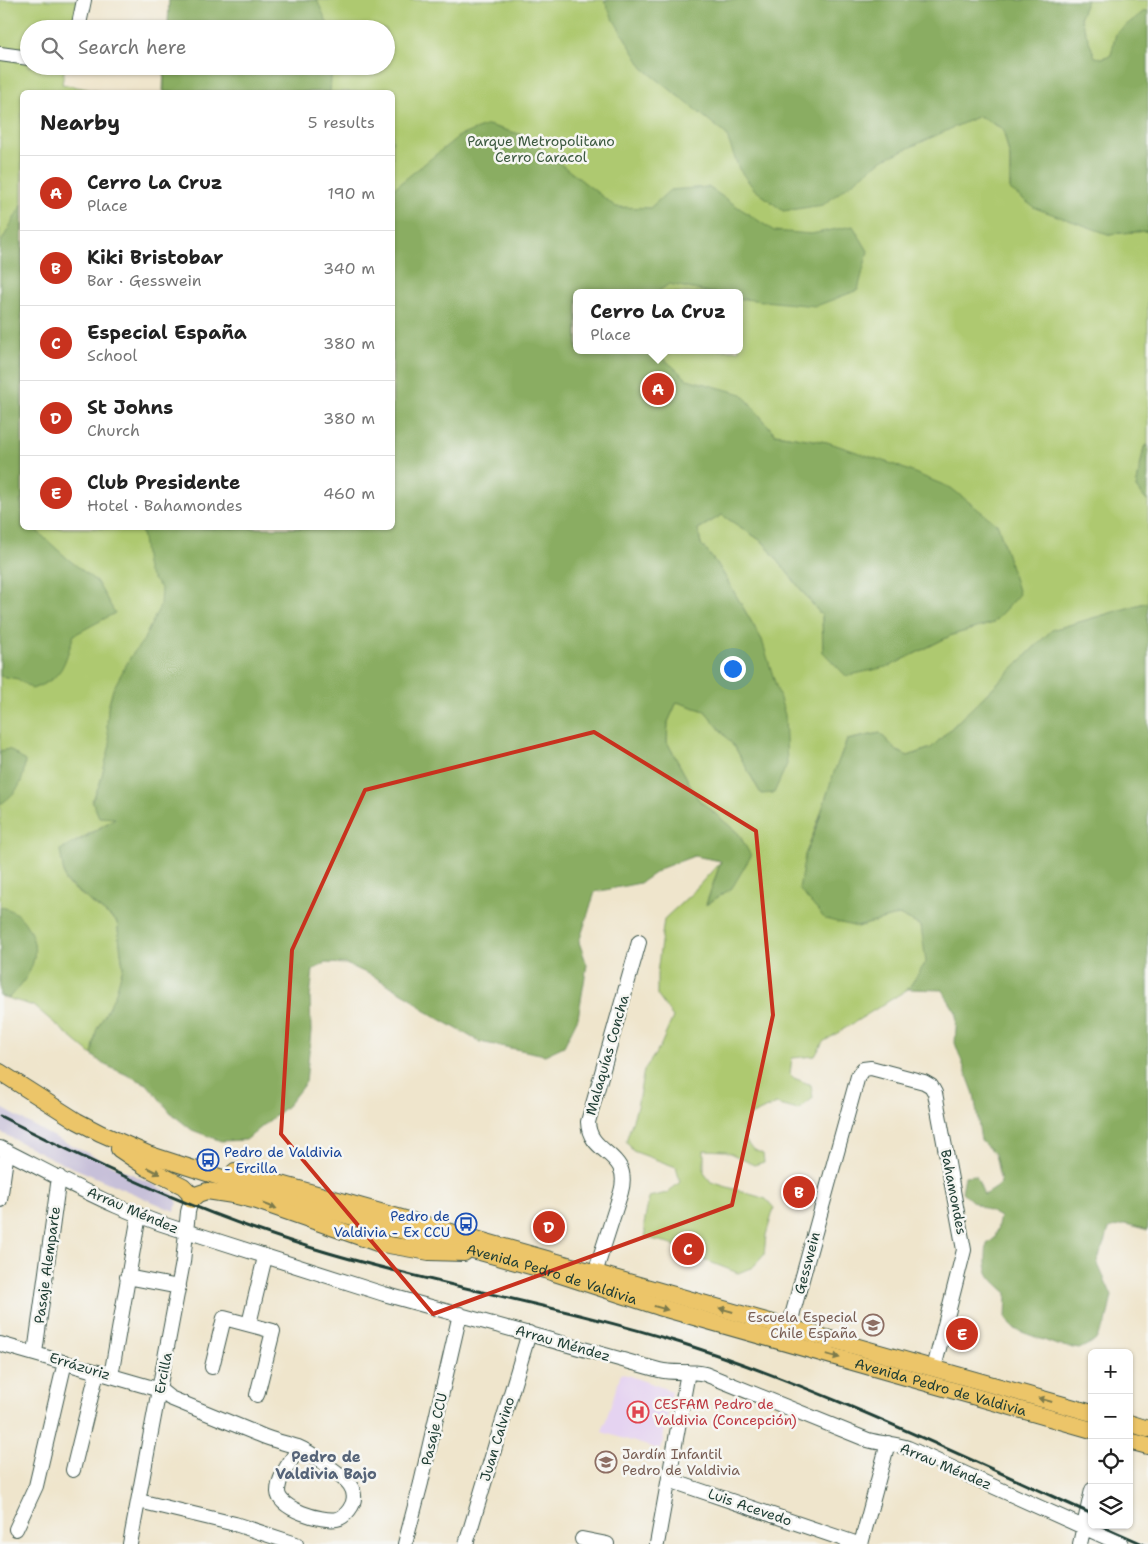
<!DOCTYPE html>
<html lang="en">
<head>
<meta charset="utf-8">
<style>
	:root { --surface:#fff; --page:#f6f6f6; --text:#222; --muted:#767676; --line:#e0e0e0; --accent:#c8321e }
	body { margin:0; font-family:"Shantell Sans",sans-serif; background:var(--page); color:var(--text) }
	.controls { position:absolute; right:15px; bottom:15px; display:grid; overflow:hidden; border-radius:8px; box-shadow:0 1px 4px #0004 }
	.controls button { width:45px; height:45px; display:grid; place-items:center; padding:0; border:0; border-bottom:1px solid var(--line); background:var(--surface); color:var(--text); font:25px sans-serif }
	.you { position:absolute; left:732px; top:668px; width:18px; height:18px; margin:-12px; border:4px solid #fff; border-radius:50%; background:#1a73e8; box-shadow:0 0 0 8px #1a73e833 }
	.badge { display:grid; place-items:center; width:32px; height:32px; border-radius:50%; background:var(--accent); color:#fff; font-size:16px; font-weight:700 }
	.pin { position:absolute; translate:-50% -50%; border:2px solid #fff; box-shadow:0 1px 5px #0006 }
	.popup { position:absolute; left:573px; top:289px; width:170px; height:65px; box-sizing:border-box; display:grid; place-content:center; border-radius:8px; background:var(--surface); filter:drop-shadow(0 1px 4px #0005); font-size:16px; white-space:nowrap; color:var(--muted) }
	.popup b { font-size:19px; color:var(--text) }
	.popup::after { content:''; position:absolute; left:50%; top:100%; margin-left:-10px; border:10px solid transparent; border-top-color:var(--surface) }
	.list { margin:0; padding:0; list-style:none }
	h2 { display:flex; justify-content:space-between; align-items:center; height:65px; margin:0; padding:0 20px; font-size:21px }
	h2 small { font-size:16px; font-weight:400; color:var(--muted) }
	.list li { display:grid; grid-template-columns:32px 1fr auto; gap:15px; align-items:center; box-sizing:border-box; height:75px; padding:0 20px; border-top:1px solid var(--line) }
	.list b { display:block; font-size:19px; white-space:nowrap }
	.list p { margin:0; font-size:16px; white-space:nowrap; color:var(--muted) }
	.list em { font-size:16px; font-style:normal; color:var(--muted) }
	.icon { flex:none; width:28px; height:28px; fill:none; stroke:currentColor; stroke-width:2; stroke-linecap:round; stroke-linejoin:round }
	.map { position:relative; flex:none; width:1148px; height:1544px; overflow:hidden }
	.search { position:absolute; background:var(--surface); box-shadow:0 1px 4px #0004; left:20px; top:20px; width:375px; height:55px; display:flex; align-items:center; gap:12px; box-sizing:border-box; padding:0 18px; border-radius:28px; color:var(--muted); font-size:19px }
	.panel { position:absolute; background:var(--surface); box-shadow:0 1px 4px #0004; left:20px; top:90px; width:375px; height:440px; border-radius:8px }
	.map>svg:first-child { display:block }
	.built { fill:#e5d3f1 }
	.industrial { fill:#c7c0d9 }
	.green { fill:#aec96f; stroke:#668352; fill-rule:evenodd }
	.forest { fill:#8aad62; stroke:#54754b }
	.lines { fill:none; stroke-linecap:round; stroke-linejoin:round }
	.minor-casing { stroke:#3e564b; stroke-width:16 }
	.major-casing { stroke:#3e564b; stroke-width:18 }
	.minor { stroke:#fff; stroke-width:14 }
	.major { stroke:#ecc569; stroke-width:16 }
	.rail { stroke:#1f3d34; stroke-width:3 }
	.oneway { fill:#7b7a4c }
	.marked { fill:none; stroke:#c8321e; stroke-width:4; stroke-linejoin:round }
	.labels { text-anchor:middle; stroke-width:5; stroke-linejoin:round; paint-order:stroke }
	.park-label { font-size:14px; fill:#3c5940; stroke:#f6f6f2 }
	.street-label { font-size:14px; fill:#1f3d34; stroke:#f6f6f2 }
	.transit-label { font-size:14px; fill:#164399; stroke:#f6f6f2; text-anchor:start }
	.education-label { font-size:14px; fill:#785e54; stroke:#f6f6f2; text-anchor:end }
	.health-label { font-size:14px; fill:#be3a42; stroke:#f6f6f2; text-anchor:start }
	.neighbourhood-label { font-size:15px; font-weight:bold; fill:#566478; stroke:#f6f6f2 }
</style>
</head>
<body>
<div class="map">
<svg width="1148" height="1544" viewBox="0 0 1148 1544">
	<rect width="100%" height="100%" fill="#f6f6f2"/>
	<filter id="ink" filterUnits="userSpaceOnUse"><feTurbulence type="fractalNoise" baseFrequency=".02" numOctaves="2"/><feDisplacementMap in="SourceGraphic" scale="10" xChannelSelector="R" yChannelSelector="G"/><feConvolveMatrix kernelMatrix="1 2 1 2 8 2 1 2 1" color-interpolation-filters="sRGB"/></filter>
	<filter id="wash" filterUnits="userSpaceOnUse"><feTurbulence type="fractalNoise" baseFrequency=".0096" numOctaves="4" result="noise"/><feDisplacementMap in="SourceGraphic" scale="20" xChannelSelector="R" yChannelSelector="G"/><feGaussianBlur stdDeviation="1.12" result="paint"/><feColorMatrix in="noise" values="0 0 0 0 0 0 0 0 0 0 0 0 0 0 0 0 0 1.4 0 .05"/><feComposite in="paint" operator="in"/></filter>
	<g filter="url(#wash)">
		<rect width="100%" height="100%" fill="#efe5cc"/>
		<path class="built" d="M 621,1373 L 672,1391 L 661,1450 L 602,1432 Z"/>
		<path class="industrial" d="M 0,1107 L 50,1135 L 173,1194 L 178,1203 L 174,1211 L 53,1159 L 0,1132 Z"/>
		<path class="green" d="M 0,0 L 78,0 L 73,29 L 29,29 L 29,66 L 65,66 L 62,84 L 101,92 L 22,92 L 22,528 L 221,528 L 102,777 L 100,783 L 116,818 L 70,845 L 65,882 L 117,922 L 123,967 L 120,978 L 166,1054 L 92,1055 L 34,1006 L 0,996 Z
			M 169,0 L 1032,0 L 932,136 L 979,116 L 1003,129 L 1010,158 L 1010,190 L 1108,234 L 1148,231 L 1148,445 L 1144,447 L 1136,488 L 1148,502 L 1148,602 L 1052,630 L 931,748 L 908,756 L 897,751 L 880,733 L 847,740 C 831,778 821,817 805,855 L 857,927 L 899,915 L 921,926 L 927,962 L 908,989 L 823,1042 L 815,1056 L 792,1058 L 790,1074 L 794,1078 L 811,1085 L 813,1098 L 798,1110 L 776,1104 L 750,1116 L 743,1129 C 746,1145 748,1147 763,1154 L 764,1162 L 754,1165 L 726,1151 L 704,1150 L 704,1173 L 711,1182 L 766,1199 L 774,1208 L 766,1235 L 764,1255 L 753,1267 L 738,1273 L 697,1257 L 669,1243 L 646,1238 L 644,1225 L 649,1197 L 667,1193 L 680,1182 L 676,1167 L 633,1151 L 626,1141 L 637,1107 L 644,1070 L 660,1047 L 673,1017 L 657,995 L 657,973 L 664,919 L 691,894 L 721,861 L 706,904 L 732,888 L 739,834 L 698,799 L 667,742 L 668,722 L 677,702 L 705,711 L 736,749 L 761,794 L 762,640 L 720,568 L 701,544 L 697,530 L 722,515 L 763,542 L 822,616 L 823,652 L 890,666 L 952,635 L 994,623 L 827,442 L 775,434 L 742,394 L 703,446 L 393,289 L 392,92 L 164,92 L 163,91 L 164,66 L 386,66 L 386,29 L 168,29 ZM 577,293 L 739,293 L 739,350 L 577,350 Z
			M 1087,0 L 1148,0 L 1148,11 L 1143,12 L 1111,55 L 1102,58 L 1095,58 L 1080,17 Z"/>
		<path class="forest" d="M 169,0 L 317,0 L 330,29 L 168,29 Z
			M 604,0 L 1087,0 L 1080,17 L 1095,57 L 1102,58 L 1111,55 L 1116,33 L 1143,12 L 1148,11 L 1148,231 L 1108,234 L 1035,208 L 1010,190 L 1010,158 L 1003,129 L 979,116 L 882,160 L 823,205 L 783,211 L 754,189 L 739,169 L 726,134 L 643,68 L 612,17 Z
			M 164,66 L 332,66 L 330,92 L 164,92 Z
			M 488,125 L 523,135 L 616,207 L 650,208 L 670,190 L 708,187 L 774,231 L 811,234 L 853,226 L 868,251 L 858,290 L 816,306 L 743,299 L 739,299 L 739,293 L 712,293 L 669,284 L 656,293 L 577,293 L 577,350 L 654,350 L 687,379 L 742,394 L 775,434 L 827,442 L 895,465 L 951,488 L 998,525 L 1019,594 L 993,623 L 952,635 L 890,666 L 846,676 L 823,652 L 822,616 L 763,542 L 722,515 L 698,529 L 701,544 L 720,568 L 762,640 L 785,715 L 787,764 L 774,793 L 761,794 L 736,749 L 705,711 L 677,702 L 668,722 L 667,742 L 698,799 L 739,834 L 751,856 L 732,888 L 706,905 L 721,861 L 694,856 L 662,868 L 640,883 L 595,892 L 579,942 L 587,965 L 578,1018 L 564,1046 L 545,1055 L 480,1042 L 424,1010 L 411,998 L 373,976 L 346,964 L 325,963 L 313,970 L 310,998 L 311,1031 L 306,1082 L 288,1105 L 246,1140 L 221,1141 L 192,1130 L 172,1114 L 147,1084 L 103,1064 L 92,1055 L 96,1031 L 115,995 L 123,967 L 117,922 L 65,881 L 60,850 L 89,835 L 115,818 L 99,817 L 92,801 L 100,783 L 110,745 L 107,726 L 108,707 L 113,689 L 131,656 L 143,641 L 160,606 L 161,588 C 157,583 151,578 148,572 C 143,557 146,542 140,528 L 392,528 L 393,189 L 459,136 Z
			M 22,204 L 22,500 L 20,501 L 22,506 L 22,528 L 36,528 L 38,532 L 68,559 L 97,582 L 115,613 L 74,635 C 63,665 65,677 32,689 L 18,679 L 0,676 L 0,244 Z
			M 1148,445 L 1148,502 L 1136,488 L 1144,447 Z
			M 1148,602 L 1148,1230 L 1126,1224 L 1109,1229 L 1097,1262 L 1112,1296 L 1106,1323 L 1095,1341 L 1079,1349 L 1057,1345 L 1014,1329 L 1006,1318 L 1007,1293 C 986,1275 984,1272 987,1244 L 995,1238 L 1000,1217 L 973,1202 L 962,1192 L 965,1176 L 976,1175 L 984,1195 L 1001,1184 L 995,1154 L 981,1141 L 974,1094 L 955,1043 L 957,1014 L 942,990 L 908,989 L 926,962 L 921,926 L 899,915 L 857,927 L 825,919 L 799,889 L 805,855 L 817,826 L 833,775 L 847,740 L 880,733 L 897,751 L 908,756 L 931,748 L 1052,630 Z
			M 9,749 L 25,761 C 23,784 19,790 0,805 L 0,751 Z
			M 0,907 C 10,908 20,915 25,923 C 45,951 31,978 8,998 L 0,996 Z"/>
	</g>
	<g filter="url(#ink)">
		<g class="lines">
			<g class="minor-casing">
				<path id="minor" d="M 78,29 L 84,0
					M 0,54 L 29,58
					M 0,1148 C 64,1180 129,1218 199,1235 L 384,1294 L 659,1370 C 674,1374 689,1370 705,1374 L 868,1440 C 882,1444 894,1443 908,1448 L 1121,1544
					M 0,1200 L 7,1151
					M 595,1273 L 621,1192 C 632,1151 589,1156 588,1122 L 639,942
					M 127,1277 L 179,1287
					M 249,1324 L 265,1257
					M 788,1336 L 793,1312 L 858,1076 L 863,1069 L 871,1068 L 924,1082 L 931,1086 L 935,1093 L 964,1250 L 934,1368
					M 0,1344 L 160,1390 L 170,1398 C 200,1410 229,1422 258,1434 C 271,1440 285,1443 298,1447 C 308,1451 316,1457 324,1463 C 339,1474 365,1489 349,1510 C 346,1514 342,1518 337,1519 C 322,1522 279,1509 278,1492 C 278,1476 291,1461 299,1448
					M 35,1353 L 59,1177
					M 212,1367 L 224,1318 L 273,1331 L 257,1395
					M 111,1376 L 139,1215
					M 73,1470 L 97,1372
					M 669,1480 L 858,1544
					M 139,1501 L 235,1524 L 296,1544
					M 16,1529 L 36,1486 L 65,1362
					M 582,1539 L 607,1544
					M 130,1544 L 183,1262 L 188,1212 L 191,1200
					M 405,1544 L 421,1483 L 460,1314
					M 466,1544 L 529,1333
					M 657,1544 L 688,1372
					M 861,1544 L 888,1443
					M 1080,1544 L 1092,1490"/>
			</g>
			<g class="major-casing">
				<g id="major">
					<path id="s1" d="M 0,1072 L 77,1121 L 100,1133 L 148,1154 L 188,1167 L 295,1201 L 545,1270 L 659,1307 L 1092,1430"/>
					<path d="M 119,1149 L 147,1168 L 183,1186 L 189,1192 L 191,1200 L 198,1194 L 207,1191 L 233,1195 L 257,1201 L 377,1243 L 429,1252 L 464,1253"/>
					<path d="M 235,1171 L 1092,1413"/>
					<path d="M 1129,1423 L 1148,1429"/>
					<path d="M 1129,1441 L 1148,1446"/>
				</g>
			</g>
			<use href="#minor" class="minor"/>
			<use href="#major" class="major"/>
			<path class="rail" d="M 0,1116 C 108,1171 212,1219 329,1253 C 445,1287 565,1307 681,1343 C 822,1388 956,1454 1092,1514
				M 1100,1525 L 1143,1544"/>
		</g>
		<defs><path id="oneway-solid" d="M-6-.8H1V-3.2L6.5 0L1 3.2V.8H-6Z" transform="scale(1.25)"/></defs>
		<g class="oneway">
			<use href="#oneway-solid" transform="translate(154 1171) rotate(27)"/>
			<use href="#oneway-solid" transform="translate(270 1206) rotate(21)"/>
			<use href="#oneway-solid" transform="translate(661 1308) rotate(16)"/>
			<use href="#oneway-solid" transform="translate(726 1310) rotate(-164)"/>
			<use href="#oneway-solid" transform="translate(833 1356) rotate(16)"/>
			<use href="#oneway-solid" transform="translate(1045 1400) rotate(-164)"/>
		</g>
	</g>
	<path class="marked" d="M 594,732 L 756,831 L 773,1015 L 732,1205 L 433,1314 L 281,1134 L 292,950 L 365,790 Z"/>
	<defs>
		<g id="bus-ring" transform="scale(1.125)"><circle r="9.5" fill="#f6f6f2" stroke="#1a4fb4" stroke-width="1.5"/><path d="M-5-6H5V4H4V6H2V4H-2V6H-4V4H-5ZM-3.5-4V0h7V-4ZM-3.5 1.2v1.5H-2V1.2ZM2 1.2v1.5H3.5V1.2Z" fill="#1a4fb4"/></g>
		<g id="school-ring" transform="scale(1.125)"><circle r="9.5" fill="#f6f6f2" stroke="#8d6e63" stroke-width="1.5"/><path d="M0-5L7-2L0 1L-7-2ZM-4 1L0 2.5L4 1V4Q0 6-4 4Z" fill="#8d6e63"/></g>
		<g id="hospital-ring" transform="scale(1.125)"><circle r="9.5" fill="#f6f6f2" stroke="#e0444e" stroke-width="1.5"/><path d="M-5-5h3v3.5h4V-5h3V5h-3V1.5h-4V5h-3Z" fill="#e0444e"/></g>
	</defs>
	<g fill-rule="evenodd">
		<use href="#bus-ring" x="208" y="1160"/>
		<use href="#bus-ring" x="466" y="1224"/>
		<use href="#school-ring" x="873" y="1325"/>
		<use href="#hospital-ring" x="638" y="1412"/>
		<use href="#school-ring" x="606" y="1462"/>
	</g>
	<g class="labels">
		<g class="park-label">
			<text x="541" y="146">Parque Metropolitano<tspan x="541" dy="16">Cerro Caracol</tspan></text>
		</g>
		<g class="street-label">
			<text transform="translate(607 1055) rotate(-74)" y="5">Malaquías Concha</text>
			<text transform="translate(954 1192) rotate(79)" y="5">Bahamondes</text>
			<text transform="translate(133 1210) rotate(23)" y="5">Arrau Méndez</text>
			<text transform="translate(807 1263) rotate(-75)" y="5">Gesswein</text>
			<text transform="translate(47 1265) rotate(-82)" y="5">Pasaje Alemparte</text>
			<text dy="5" stroke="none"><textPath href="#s1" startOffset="591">Avenida Pedro de Valdivia</textPath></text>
			<text transform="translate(563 1343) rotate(16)" y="5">Arrau Méndez</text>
			<text transform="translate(80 1366) rotate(17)" y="5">Errázuriz</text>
			<text transform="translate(163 1373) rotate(-79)" y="5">Ercilla</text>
			<text dy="5" stroke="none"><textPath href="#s1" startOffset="996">Avenida Pedro de Valdivia</textPath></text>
			<text transform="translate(434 1429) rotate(-77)" y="5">Pasaje CCU</text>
			<text transform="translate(497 1439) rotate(-73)" y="5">Juan Calvino</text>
			<text transform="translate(946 1466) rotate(23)" y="5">Arrau Méndez</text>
			<text transform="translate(750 1507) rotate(19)" y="5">Luis Acevedo</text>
		</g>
		<g class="transit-label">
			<text x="224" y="1157">Pedro de Valdivia<tspan x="224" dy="16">- Ercilla</tspan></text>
			<text x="450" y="1221" text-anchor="end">Pedro de<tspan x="450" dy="16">Valdivia - Ex CCU</tspan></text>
		</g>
		<g class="education-label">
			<text x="857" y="1322">Escuela Especial<tspan x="857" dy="16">Chile España</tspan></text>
			<text x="622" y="1459" text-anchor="start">Jardín Infantil<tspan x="622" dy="16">Pedro de Valdivia</tspan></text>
		</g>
		<g class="health-label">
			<text x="654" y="1409">CESFAM Pedro de<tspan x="654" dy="16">Valdivia (Concepción)</tspan></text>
		</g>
		<g class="neighbourhood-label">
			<text x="326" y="1462">Pedro de<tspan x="326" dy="17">Valdivia Bajo</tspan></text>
		</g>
	</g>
</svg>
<div class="controls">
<button>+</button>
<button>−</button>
<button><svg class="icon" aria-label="locate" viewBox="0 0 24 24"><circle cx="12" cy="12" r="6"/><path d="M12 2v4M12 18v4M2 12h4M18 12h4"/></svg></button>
<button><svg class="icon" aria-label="layers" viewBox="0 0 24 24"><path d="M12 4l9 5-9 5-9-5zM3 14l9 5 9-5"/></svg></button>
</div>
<div class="you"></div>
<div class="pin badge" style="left:658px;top:389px">A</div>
<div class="popup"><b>Cerro La Cruz</b>Place</div>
<div class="pin badge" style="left:799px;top:1192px">B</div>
<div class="pin badge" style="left:688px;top:1249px">C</div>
<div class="pin badge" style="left:549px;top:1227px">D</div>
<div class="pin badge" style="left:962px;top:1334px">E</div>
<div class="search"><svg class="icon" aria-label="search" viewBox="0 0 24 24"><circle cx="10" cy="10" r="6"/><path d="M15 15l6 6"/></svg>Search here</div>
<section class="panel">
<h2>Nearby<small>5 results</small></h2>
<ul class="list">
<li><span class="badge">A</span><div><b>Cerro La Cruz</b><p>Place</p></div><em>190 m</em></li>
<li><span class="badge">B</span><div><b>Kiki Bristobar</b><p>Bar · Gesswein</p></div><em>340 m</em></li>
<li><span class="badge">C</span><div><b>Especial España</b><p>School</p></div><em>380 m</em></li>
<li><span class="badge">D</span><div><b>St Johns</b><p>Church</p></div><em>380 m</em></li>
<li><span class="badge">E</span><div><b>Club Presidente</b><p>Hotel · Bahamondes</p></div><em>460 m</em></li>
</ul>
</section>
</div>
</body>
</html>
